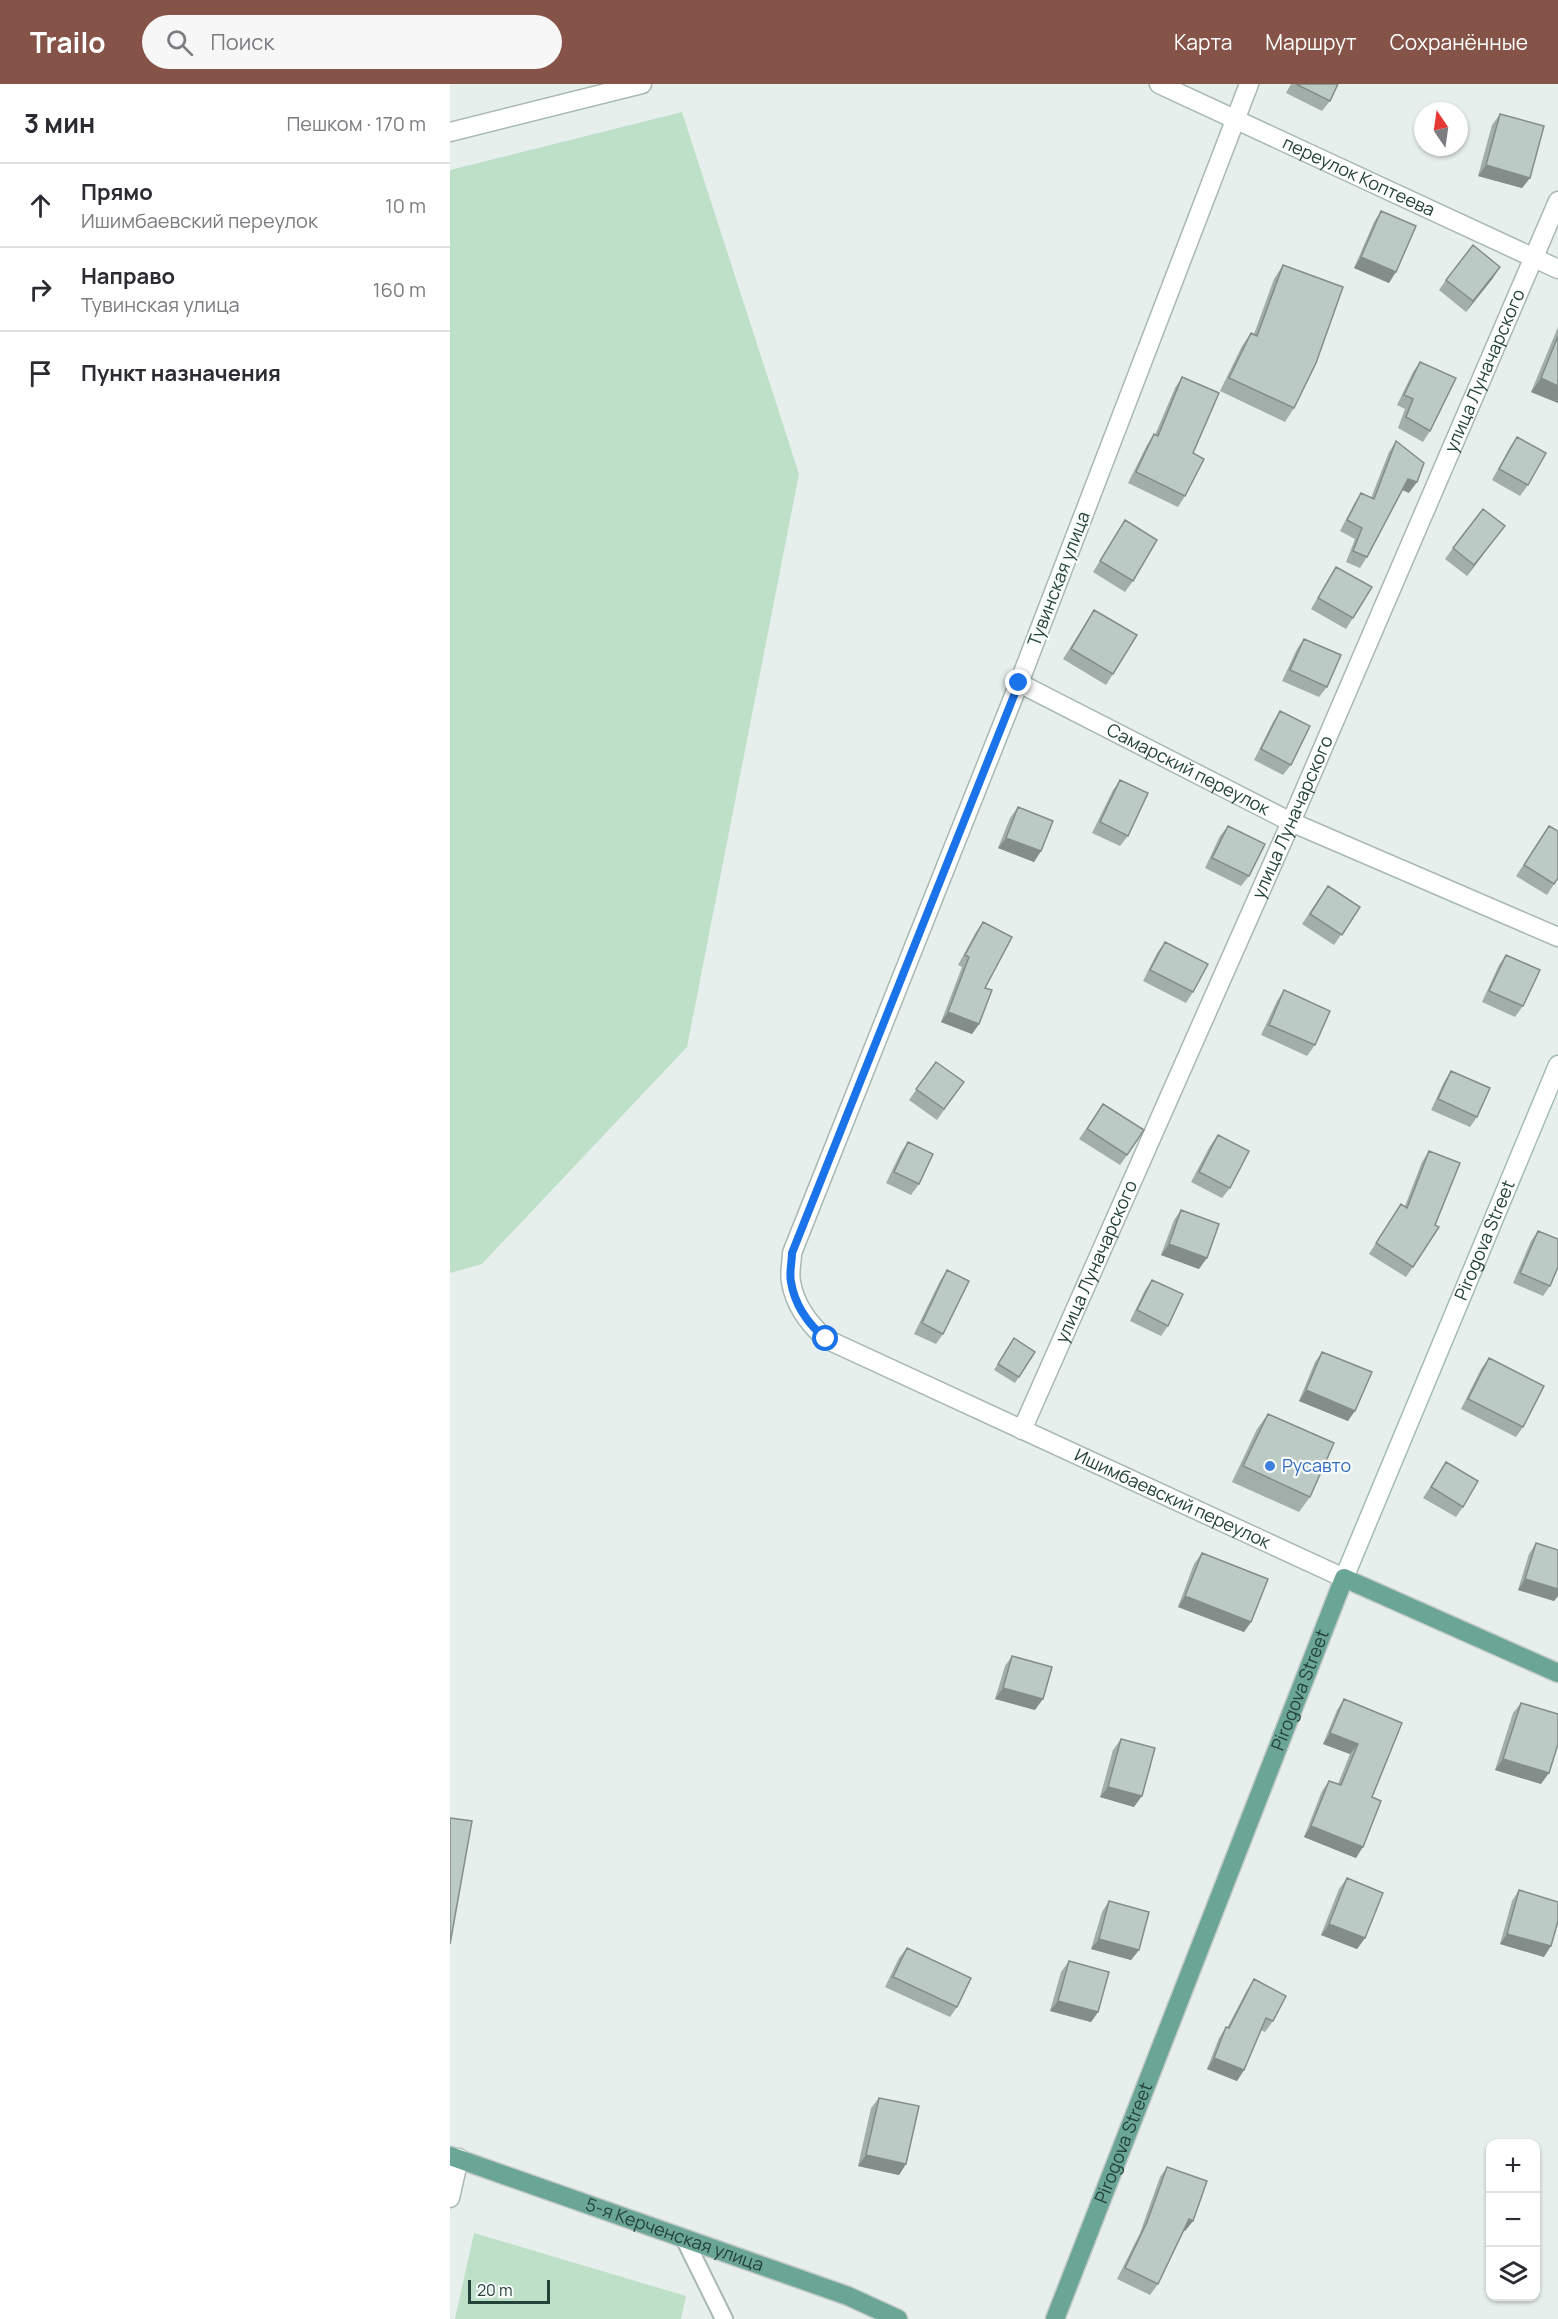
<!DOCTYPE html>
<html lang="ru">
<head>
<meta charset="utf-8">
<style>
	:root { --surface:#fff; --page:#f7f7f7; --text:#2b2b33; --muted:#7c7c81; --line:#e1e1e2; --accent:#855347 }
	body { margin:0; font-family:Manrope,sans-serif; background:var(--page); color:var(--text) }
	.controls { position:absolute; right:18px; bottom:18px; display:grid; overflow:hidden; border-radius:12px; box-shadow:0 2px 4px #0004 }
	.controls button { width:54px; height:54px; display:grid; place-items:center; padding:0; border:0; border-bottom:2px solid var(--line); background:var(--surface); color:var(--text); font:30px sans-serif }
	.compass { position:absolute; left:964px; top:18px; width:54px; height:54px; border-radius:50%; background:var(--surface); box-shadow:0 2px 4px #0004; rotate:347deg }
	.scale { position:absolute; left:18px; bottom:15px; width:82px; box-sizing:border-box; padding-left:6px; border:3px solid #24423a; border-top:0; font-size:16px; line-height:21px; white-space:nowrap; color:#24423a; -webkit-text-stroke:4px #f7fbf9; paint-order:stroke }
	.stop { position:absolute; width:18px; height:18px; margin:-14px; border:4px solid #1a73e8; border-radius:50%; background:#fff }
	.stop.end { background:#1a73e8; border-color:#fff; box-shadow:0 2px 6px #0008 }
	.list { margin:0; padding:0; list-style:none }
	h2 { display:flex; justify-content:space-between; align-items:center; height:78px; margin:0; padding:0 24px; font-size:26px }
	h2 small { font-size:20px; font-weight:400; color:var(--muted) }
	.list li { display:grid; grid-template-columns:39px 1fr auto; gap:18px; align-items:center; box-sizing:border-box; height:84px; padding:0 24px; border-top:2px solid var(--line) }
	.list b { display:block; font-size:22px; white-space:nowrap }
	.list p { margin:0; font-size:20px; white-space:nowrap; color:var(--muted) }
	.list em { font-size:20px; font-style:normal; color:var(--muted) }
	.icon { flex:none; width:33px; height:33px; fill:none; stroke:currentColor; stroke-width:2; stroke-linecap:round; stroke-linejoin:round }
	.map { position:relative; flex:none; width:1108px; height:2235px; overflow:hidden }
	header { display:flex; align-items:center; gap:36px; box-sizing:border-box; height:84px; padding:0 30px; background:var(--accent); color:#fff }
	header strong { font-size:28px }
	nav { display:flex; gap:33px; margin-inline-start:auto; font-size:21px }
	.search { width:420px; height:54px; background:var(--page); display:flex; align-items:center; gap:15px; box-sizing:border-box; padding:0 21px; border-radius:33px; color:var(--muted); font-size:22px }
	main { display:flex }
	aside { flex:1; background:var(--surface) }
	.map>svg:first-child { display:block }
	.green { fill:#bfe0c8 }
	.lines { fill:none; stroke-linecap:round; stroke-linejoin:round }
	.lane-casing { stroke:#a8b8b2; stroke-width:20 }
	.street-casing { stroke:#a8b8b2; stroke-width:21 }
	.secondary-casing { stroke:#a4bbb3; stroke-width:21 }
	.primary-casing { stroke:#c2cac8; stroke-width:21 }
	.lane { stroke:#fff; stroke-width:16 }
	.street { stroke:#fff; stroke-width:18 }
	.secondary { stroke:#fff; stroke-width:18 }
	.primary { stroke:#6aa596; stroke-width:18 }
	.wall { fill:#a1aea9 }
	.shaded-wall { fill:#838d89 }
	.building { fill:#bbcac4; stroke:#838d89; stroke-width:1.5 }
	.route { stroke:#1a73e8; stroke-width:8 }
	.shop-dot { fill:#3f7fe0; stroke:#f7fbf9; stroke-width:2 }
	.labels { text-anchor:middle; stroke-width:4.5; stroke-linejoin:round; paint-order:stroke }
	.street-label { font-size:18px; fill:#24423a; stroke:#f7fbf9 }
	.shop-label { font-size:18px; fill:#366cbe; stroke:#f7fbf9; text-anchor:start }
</style>
</head>
<body>
<header>
<strong>Trailo</strong>
<div class="search"><svg class="icon" aria-label="search" viewBox="0 0 24 24"><circle cx="10" cy="10" r="6"/><path d="M15 15l6 6"/></svg>Поиск</div>
<nav><a>Карта</a><a>Маршрут</a><a>Сохранённые</a></nav>
</header>
<main>
<aside>
<h2>3 мин<small>Пешком · 170 m</small></h2>
<ul class="list">
<li><svg class="icon" aria-label="ahead" viewBox="0 0 24 24"><path d="M12 20V5M6 11l6-6 6 6"/></svg><div><b>Прямо</b><p>Ишимбаевский переулок</p></div><em>10 m</em></li>
<li><svg class="icon" aria-label="right" viewBox="0 0 24 24"><path d="M7 20v-9h11M14 6l5 5-5 5"/></svg><div><b>Направо</b><p>Тувинская улица</p></div><em>160 m</em></li>
<li><svg class="icon" aria-label="arrive" viewBox="0 0 24 24"><path d="M6 21V4h12l-3 4 3 4H6"/></svg><div><b>Пункт назначения</b></div></li>
</ul>
</aside>
<div class="map">
<svg width="1108" height="2235" viewBox="0 0 1108 2235">
	<rect width="100%" height="100%" fill="#e6efeb"/>
	<path class="green" d="M 232,28 L 349,390 L 237,963 L 32,1180 L 0,1189 L 0,86 Z
		M 24,2149 L 236,2212 L 231,2235 L 5,2235 Z"/>
	<g class="lines">
		<g class="lane-casing">
			<path id="lane" d="M 234,2154 L 274,2235"/>
		</g>
		<g class="street-casing">
			<g id="street">
				<path id="s1" d="M 709,0 L 1108,185"/>
				<path id="s2" d="M 799,0 L 569,599 L 342,1169 C 342,1178 339,1189 341,1198 C 345,1222 359,1240 376,1255 L 894,1494"/>
				<path d="M 0,48 L 192,0"/>
				<path id="s3" d="M 569,599 L 841,738 L 1108,853"/>
				<path id="s4" d="M 572,1346 L 841,738 L 1108,117"/>
				<path d="M 0,2114 L 9,2074"/>
			</g>
		</g>
		<g class="secondary-casing">
			<g id="secondary">
				<path id="s5" d="M 894,1494 L 1108,981"/>
			</g>
		</g>
		<g class="primary-casing">
			<g id="primary">
				<path id="s6" d="M 0,2072 L 398,2212 L 448,2235"/>
				<path id="s7" d="M 605,2235 L 894,1494 L 1108,1589"/>
			</g>
		</g>
		<use href="#lane" class="lane"/>
		<use href="#street" class="street"/>
		<use href="#secondary" class="secondary"/>
		<use href="#primary" class="primary"/>
	</g>
	<path class="wall" d="M 841,0 L 888,0 L 880,17 L 872,27 L 836,9 Z
		M 1050,30 L 1080,94 L 1072,104 L 1028,92 L 1042,41 Z
		M 931,127 L 939,199 L 904,184 L 924,138 Z
		M 833,181 L 844,324 L 835,338 L 770,307 L 792,262 L 801,249 L 804,250 L 824,195 Z
		M 1043,194 L 1016,228 L 989,206 L 996,196 Z
		M 1108,243 L 1108,319 L 1081,308 Z
		M 970,278 L 980,347 L 973,358 L 948,344 L 955,325 L 947,321 L 963,288 Z
		M 732,293 L 743,369 L 735,412 L 728,423 L 678,399 L 697,361 L 704,350 L 705,351 L 725,304 Z
		M 1067,353 L 1078,401 L 1070,412 L 1042,396 L 1060,363 Z
		M 946,357 L 959,409 L 952,406 L 917,473 L 910,484 L 896,478 L 905,455 L 890,447 L 904,420 L 911,409 L 921,414 L 939,368 Z
		M 675,436 L 683,497 L 675,508 L 643,488 Z
		M 1047,452 L 1017,492 L 995,475 L 1003,464 Z
		M 886,483 L 903,534 L 896,545 L 861,525 L 879,494 Z
		M 644,526 L 663,590 L 656,601 L 613,575 Z
		M 854,555 L 877,603 L 869,613 L 832,597 L 847,565 Z
		M 830,627 L 841,681 L 833,691 L 804,676 L 823,638 Z
		M 670,696 L 678,752 L 670,762 L 642,749 L 663,706 Z
		M 568,723 L 591,767 L 584,778 L 548,764 L 560,734 Z
		M 778,742 L 799,792 L 791,802 L 755,784 L 770,752 Z
		M 1099,742 L 1108,794 L 1097,811 L 1066,792 Z
		M 870,813 L 910,823 L 884,861 L 852,840 Z
		M 533,838 L 535,904 L 529,940 L 522,950 L 491,938 L 512,883 L 508,881 L 526,848 Z
		M 715,858 L 743,908 L 736,919 L 693,897 L 707,869 Z
		M 1056,871 L 1073,922 L 1065,933 L 1032,918 L 1049,881 Z
		M 834,906 L 865,961 L 857,972 L 811,951 L 827,917 Z
		M 486,978 L 514,998 L 487,1036 L 459,1016 Z
		M 1001,987 L 1027,1033 L 1020,1043 L 981,1026 L 994,998 Z
		M 653,1020 L 677,1071 L 670,1081 L 629,1055 Z
		M 768,1051 L 780,1104 L 772,1114 L 741,1098 L 760,1062 Z
		M 458,1058 L 469,1100 L 461,1111 L 436,1099 L 451,1068 Z
		M 979,1067 L 963,1183 L 956,1193 L 919,1170 L 951,1120 L 955,1122 L 972,1078 Z
		M 731,1126 L 749,1185 L 711,1171 L 724,1136 Z
		M 1088,1147 L 1100,1202 L 1093,1212 L 1063,1199 L 1081,1157 Z
		M 497,1186 L 493,1250 L 486,1260 L 464,1250 L 490,1197 Z
		M 702,1196 L 718,1242 L 711,1252 L 680,1237 L 695,1206 Z
		M 564,1254 L 585,1268 L 565,1299 L 544,1286 Z
		M 872,1268 L 898,1337 L 849,1317 L 865,1278 Z
		M 1039,1274 L 1073,1343 L 1066,1353 L 1011,1325 L 1031,1285 Z
		M 818,1330 L 860,1413 L 849,1428 L 782,1398 L 807,1345 Z
		M 996,1378 L 1013,1423 L 1006,1433 L 973,1414 Z
		M 1086,1459 L 1108,1466 L 1108,1512 L 1104,1517 L 1068,1506 L 1079,1470 Z
		M 752,1469 L 801,1538 L 794,1548 L 728,1523 L 744,1480 Z
		M 562,1572 L 585,1626 L 545,1615 L 555,1582 Z
		M 894,1615 L 922,1713 L 906,1774 L 854,1753 L 872,1707 L 879,1697 L 888,1700 L 900,1670 L 873,1660 L 887,1626 Z
		M 1071,1619 L 1091,1700 L 1045,1686 L 1063,1629 Z
		M 671,1655 L 684,1723 L 650,1713 L 663,1666 Z
		M 897,1794 L 915,1854 L 907,1865 L 871,1851 L 889,1805 Z
		M 1069,1806 L 1094,1873 L 1050,1860 L 1062,1817 Z
		M 659,1817 L 689,1866 L 681,1876 L 641,1865 L 652,1828 Z
		M 457,1864 L 507,1923 L 500,1933 L 435,1903 L 449,1874 Z
		M 619,1877 L 648,1928 L 641,1938 L 600,1927 L 611,1888 Z
		M 804,1895 L 823,1937 L 815,1948 L 811,1946 L 794,1986 L 787,1997 L 757,1985 L 769,1954 L 776,1943 L 777,1944 L 797,1906 Z
		M 429,2014 L 456,2080 L 449,2091 L 408,2082 L 421,2024 Z
		M 717,2083 L 743,2137 L 735,2147 L 734,2147 L 708,2200 L 700,2211 L 667,2195 L 690,2149 L 710,2093 Z"/>
	<path class="shaded-wall" d="M 1036,81 L 1080,94 L 1072,104 L 1028,92 Z
		M 911,173 L 946,188 L 939,199 L 904,184 Z
		M 1050,183 L 1043,194 L 1016,228 L 1023,217 Z
		M 1091,294 L 1108,302 L 1108,319 L 1081,308 Z
		M 958,395 L 967,398 L 959,409 L 951,405 Z
		M 1055,442 L 1047,452 L 1017,492 L 1024,481 Z
		M 556,754 L 591,767 L 584,778 L 548,764 Z
		M 498,928 L 529,940 L 522,950 L 491,938 Z
		M 719,1160 L 757,1174 L 749,1185 L 711,1171 Z
		M 856,1306 L 905,1327 L 898,1337 L 849,1317 Z
		M 1075,1495 L 1108,1505 L 1108,1512 L 1104,1517 L 1068,1506 Z
		M 735,1512 L 801,1538 L 794,1548 L 728,1523 Z
		M 553,1604 L 593,1615 L 585,1626 L 545,1615 Z
		M 880,1649 L 908,1660 L 900,1670 L 873,1660 Z
		M 1053,1675 L 1099,1689 L 1091,1700 L 1045,1686 Z
		M 658,1703 L 692,1712 L 684,1723 L 650,1713 Z
		M 861,1742 L 913,1763 L 906,1774 L 854,1753 Z
		M 879,1840 L 915,1854 L 907,1865 L 871,1851 Z
		M 1057,1850 L 1101,1862 L 1094,1873 L 1050,1860 Z
		M 649,1855 L 689,1866 L 681,1876 L 641,1865 Z
		M 608,1917 L 648,1928 L 641,1938 L 600,1927 Z
		M 764,1974 L 794,1986 L 787,1997 L 757,1985 Z
		M 416,2071 L 456,2080 L 449,2091 L 408,2082 Z
		M 739,2135 L 743,2137 L 735,2147 L 732,2146 Z"/>
	<path class="building" d="M 846,0 L 888,0 L 880,17 Z
		M 1050,30 L 1094,42 L 1080,94 L 1036,81 Z
		M 931,127 L 966,142 L 946,188 L 911,173 Z
		M 1023,161 L 1050,183 L 1023,217 L 996,196 Z
		M 833,181 L 893,203 L 866,279 L 844,324 L 779,294 L 801,249 L 807,252 Z
		M 1108,252 L 1108,302 L 1091,294 Z
		M 970,278 L 1006,294 L 980,347 L 956,333 L 963,315 L 954,311 Z
		M 732,293 L 769,309 L 743,369 L 754,375 L 735,412 L 686,388 L 704,350 L 708,352 Z
		M 1067,353 L 1096,369 L 1078,401 L 1049,385 Z
		M 946,357 L 974,379 L 967,398 L 958,395 L 917,473 L 903,467 L 912,444 L 897,436 L 911,409 L 924,415 Z
		M 1033,425 L 1055,442 L 1024,481 L 1003,464 Z
		M 675,436 L 707,456 L 683,497 L 650,477 Z
		M 886,483 L 922,503 L 903,534 L 868,514 Z
		M 644,526 L 687,551 L 663,590 L 621,565 Z
		M 854,555 L 891,571 L 877,603 L 840,586 Z
		M 830,627 L 860,642 L 841,681 L 811,665 Z
		M 670,696 L 698,709 L 678,752 L 650,738 Z
		M 568,723 L 603,737 L 591,767 L 556,754 Z
		M 778,742 L 815,760 L 799,792 L 762,774 Z
		M 1099,742 L 1108,747 L 1108,794 L 1104,800 L 1074,781 Z
		M 878,802 L 910,823 L 892,851 L 860,830 Z
		M 533,838 L 562,853 L 535,904 L 542,906 L 529,940 L 498,928 L 519,873 L 515,871 Z
		M 715,858 L 758,880 L 743,908 L 700,886 Z
		M 1056,871 L 1090,886 L 1073,922 L 1039,907 Z
		M 834,906 L 880,927 L 865,961 L 819,941 Z
		M 486,978 L 514,998 L 494,1025 L 466,1005 Z
		M 1001,987 L 1040,1004 L 1027,1033 L 988,1015 Z
		M 653,1020 L 694,1046 L 677,1071 L 637,1045 Z
		M 768,1051 L 799,1067 L 780,1104 L 749,1088 Z
		M 458,1058 L 483,1070 L 469,1100 L 444,1088 Z
		M 979,1067 L 1010,1079 L 985,1141 L 989,1143 L 963,1183 L 926,1159 L 951,1120 L 957,1124 Z
		M 731,1126 L 769,1140 L 757,1174 L 719,1160 Z
		M 1088,1147 L 1108,1155 L 1108,1183 L 1100,1202 L 1070,1189 Z
		M 497,1186 L 519,1197 L 493,1250 L 472,1239 Z
		M 702,1196 L 733,1210 L 718,1242 L 687,1226 Z
		M 564,1254 L 585,1268 L 569,1293 L 548,1280 Z
		M 872,1268 L 922,1288 L 905,1327 L 856,1306 Z
		M 1039,1274 L 1094,1302 L 1073,1343 L 1018,1315 Z
		M 818,1330 L 884,1359 L 860,1413 L 793,1382 Z
		M 996,1378 L 1028,1397 L 1013,1423 L 981,1403 Z
		M 1086,1459 L 1108,1466 L 1108,1505 L 1075,1495 Z
		M 752,1469 L 818,1495 L 801,1538 L 735,1512 Z
		M 562,1572 L 602,1583 L 593,1615 L 553,1604 Z
		M 894,1615 L 952,1639 L 922,1713 L 931,1717 L 913,1763 L 861,1742 L 879,1697 L 891,1701 L 908,1660 L 880,1649 Z
		M 1071,1619 L 1108,1630 L 1108,1660 L 1099,1689 L 1053,1675 Z
		M 671,1655 L 705,1664 L 692,1712 L 658,1703 Z
		M 0,1734 L 22,1737 L 0,1860 Z
		M 897,1794 L 933,1809 L 915,1854 L 879,1840 Z
		M 1069,1806 L 1108,1818 L 1108,1837 L 1101,1862 L 1057,1850 Z
		M 659,1817 L 699,1828 L 689,1866 L 649,1855 Z
		M 457,1864 L 521,1894 L 507,1923 L 443,1893 Z
		M 619,1877 L 659,1888 L 648,1928 L 608,1917 Z
		M 804,1895 L 836,1912 L 823,1937 L 816,1934 L 794,1986 L 764,1974 L 776,1943 L 779,1944 Z
		M 429,2014 L 469,2022 L 456,2080 L 416,2071 Z
		M 717,2083 L 757,2097 L 743,2137 L 739,2135 L 708,2200 L 675,2184 L 697,2138 Z"/>
	<g class="lines">
		<path class="route" d="M 376,1255 C 358,1240 345,1222 341,1198 C 339,1189 342,1178 342,1169 L 569,599"/>
	</g>
	<circle class="shop-dot" cx="820" cy="1382" r="6"/>
	<g class="labels">
		<g class="street-label">
			<text dy="6" stroke="none"><textPath href="#s1" startOffset="220">переулок Коптеева</textPath></text>
			<text dy="6" stroke="none"><textPath href="#s4" startOffset="1156">улица Луначарского</textPath></text>
			<text transform="translate(609 495) rotate(-69)" y="6">Тувинская улица</text>
			<text dy="6" stroke="none"><textPath href="#s3" startOffset="190">Самарский переулок</textPath></text>
			<text dy="6" stroke="none"><textPath href="#s4" startOffset="670">улица Луначарского</textPath></text>
			<text dy="6" stroke="none"><textPath href="#s5" startOffset="366">Pirogova Street</textPath></text>
			<text dy="6" stroke="none"><textPath href="#s4" startOffset="184">улица Луначарского</textPath></text>
			<text dy="6" stroke="none"><textPath href="#s2" startOffset="1734">Ишимбаевский переулок</textPath></text>
			<text dy="6" stroke="none"><textPath href="#s7" startOffset="675">Pirogova Street</textPath></text>
			<text dy="6" stroke="none"><textPath href="#s7" startOffset="189">Pirogova Street</textPath></text>
			<text dy="6" stroke="none"><textPath href="#s6" startOffset="238">5-я Керченская улица</textPath></text>
		</g>
		<g class="shop-label">
			<text x="832" y="1388">Русавто</text>
		</g>
	</g>
</svg>
<div class="controls">
<button>+</button>
<button>−</button>
<button><svg class="icon" aria-label="layers" viewBox="0 0 24 24"><path d="M12 4l9 5-9 5-9-5zM3 14l9 5 9-5"/></svg></button>
</div>
<svg class="compass" viewBox="-18 -18 36 36"><path d="M0-13l5 13h-10z" fill="#e53935"/><path d="M0 13l5-13h-10z" fill="#7c7c81"/></svg>
<div class="scale">20 m</div>
<div class="stop" style="left:376px;top:1255px"></div>
<div class="stop end" style="left:569px;top:599px"></div>
</div>
</main>
</body>
</html>
